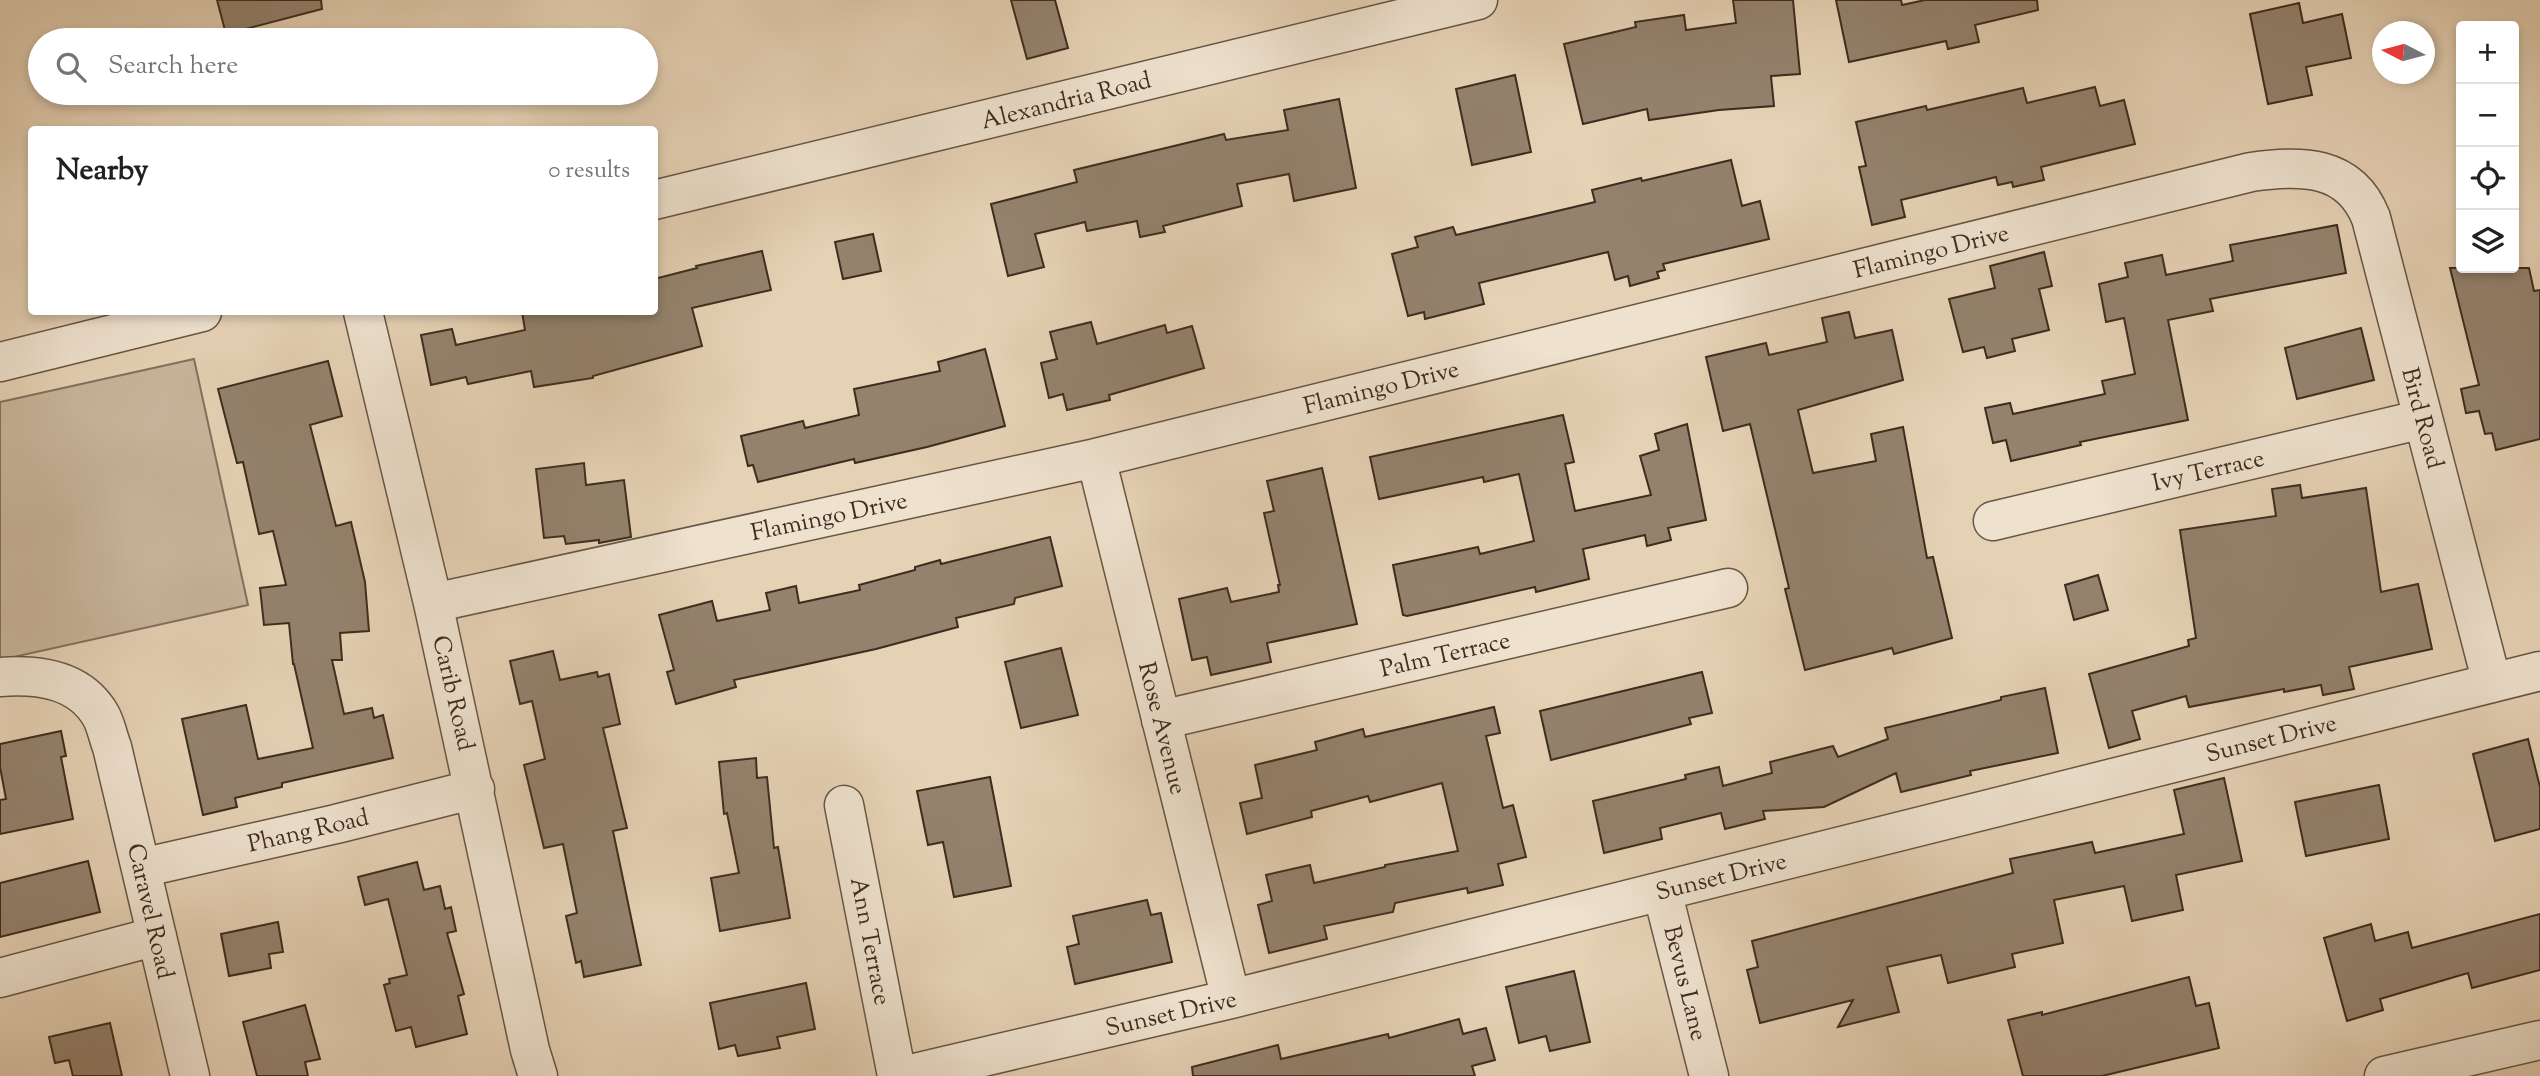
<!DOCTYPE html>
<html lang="en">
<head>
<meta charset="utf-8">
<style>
	:root { --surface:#fff; --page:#f2f2f2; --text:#202124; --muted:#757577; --line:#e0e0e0 }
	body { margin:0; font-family:"Sorts Mill Goudy",serif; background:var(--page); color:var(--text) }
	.controls { position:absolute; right:21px; top:21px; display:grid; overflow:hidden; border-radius:7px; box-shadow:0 4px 10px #0003 }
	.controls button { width:63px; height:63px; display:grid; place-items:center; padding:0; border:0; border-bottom:2px solid var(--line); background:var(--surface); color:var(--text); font:35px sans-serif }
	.compass { position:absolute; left:2372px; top:21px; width:63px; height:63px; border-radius:50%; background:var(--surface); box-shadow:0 4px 10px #0003; rotate:276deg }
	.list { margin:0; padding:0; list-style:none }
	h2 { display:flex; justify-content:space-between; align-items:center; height:91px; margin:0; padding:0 28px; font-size:30px }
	h2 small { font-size:23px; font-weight:400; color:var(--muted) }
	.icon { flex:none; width:38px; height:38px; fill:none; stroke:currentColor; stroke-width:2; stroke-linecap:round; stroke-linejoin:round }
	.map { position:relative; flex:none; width:2540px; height:1076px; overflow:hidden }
	.search { position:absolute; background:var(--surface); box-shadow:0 4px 10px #0003; left:28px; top:28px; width:630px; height:77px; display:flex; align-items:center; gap:18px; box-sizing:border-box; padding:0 24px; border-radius:38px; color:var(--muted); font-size:26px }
	.panel { position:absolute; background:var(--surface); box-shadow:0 4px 10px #0003; left:28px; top:126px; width:630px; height:189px; border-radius:7px }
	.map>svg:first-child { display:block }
	.green { fill:#c8b59b; stroke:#82715e; stroke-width:2 }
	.building { fill:#94826d; stroke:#3d2d20; stroke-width:2 }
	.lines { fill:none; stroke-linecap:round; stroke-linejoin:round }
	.minor-casing { stroke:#675645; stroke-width:41 }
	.minor { stroke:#eee1ce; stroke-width:38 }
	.labels { text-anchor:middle; stroke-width:5; stroke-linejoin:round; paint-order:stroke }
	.street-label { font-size:24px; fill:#3d2d20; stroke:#eee1ce }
</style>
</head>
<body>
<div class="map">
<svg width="2540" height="1076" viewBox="0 0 2540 1076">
	<rect width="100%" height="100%" fill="#e5d1b4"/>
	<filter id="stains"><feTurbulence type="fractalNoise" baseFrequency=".00286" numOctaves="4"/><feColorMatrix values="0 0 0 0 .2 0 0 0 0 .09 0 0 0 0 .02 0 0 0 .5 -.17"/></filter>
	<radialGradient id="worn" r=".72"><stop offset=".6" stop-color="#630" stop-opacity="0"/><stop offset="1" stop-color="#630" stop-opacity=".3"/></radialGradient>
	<path class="green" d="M 194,359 L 248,605 L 0,660 L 0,402 Z"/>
	<path class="building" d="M 217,0 L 321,0 L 322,9 L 226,34 Z
		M 1011,0 L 1055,0 L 1068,48 L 1027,59 Z
		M 1733,0 L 1793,0 L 1800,74 L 1771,76 L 1774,106 L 1719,110 L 1649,120 L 1647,109 L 1583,124 L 1564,44 L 1636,27 L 1635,22 L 1684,15 L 1686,30 L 1736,23 Z
		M 1836,0 L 1901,0 L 1902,5 L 1925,0 L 2037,0 L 2038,10 L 1975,25 L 1979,42 L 1948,49 L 1946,41 L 1849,62 Z
		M 2299,3 L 2303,23 L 2342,14 L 2351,58 L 2306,67 L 2312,95 L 2268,104 L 2250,14 Z
		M 1515,75 L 1531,152 L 1472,165 L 1456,89 Z
		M 2095,87 L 2100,106 L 2124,100 L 2135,144 L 2041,167 L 2044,180 L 2013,187 L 2012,182 L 1998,185 L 1996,177 L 1901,200 L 1905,217 L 1872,225 L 1859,167 L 1866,166 L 1856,122 L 1926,106 L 1927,110 L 2023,88 L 2027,103 Z
		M 1339,99 L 1356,188 L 1294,201 L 1289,174 L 1237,184 L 1242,206 L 1163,226 L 1165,232 L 1140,237 L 1137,221 L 1087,231 L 1085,222 L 1035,234 L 1044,267 L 1008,276 L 991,204 L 1077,182 L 1074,170 L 1224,134 L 1226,140 L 1288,130 L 1284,110 Z
		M 1731,160 L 1742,206 L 1760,201 L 1769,239 L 1663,264 L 1665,270 L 1657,272 L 1659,278 L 1630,286 L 1628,276 L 1615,280 L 1608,252 L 1479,283 L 1484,304 L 1425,319 L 1424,312 L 1408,316 L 1392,254 L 1418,247 L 1415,237 L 1453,227 L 1456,235 L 1595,202 L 1592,190 L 1641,178 L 1642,181 Z
		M 2337,225 L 2346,273 L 2210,299 L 2213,311 L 2168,320 L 2188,420 L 2080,442 L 2081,445 L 2011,461 L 2006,440 L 1993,443 L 1985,408 L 2010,403 L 2013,414 L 2105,394 L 2102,381 L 2135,374 L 2124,318 L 2106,322 L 2099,284 L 2128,277 L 2125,263 L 2162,255 L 2166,275 L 2233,261 L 2230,245 Z
		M 873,234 L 881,271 L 843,279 L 835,242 Z
		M 762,251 L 771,290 L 692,308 L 702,346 L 593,376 L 593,378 L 534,387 L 531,371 L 468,384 L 466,377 L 431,385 L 421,335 L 452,329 L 456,345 L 525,330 L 522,312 L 654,312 L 654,279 L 697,268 L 696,266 Z
		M 2044,252 L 2052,286 L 2039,289 L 2049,330 L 2012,339 L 2015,351 L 1987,358 L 1984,347 L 1963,352 L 1949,299 L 1995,288 L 1990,266 Z
		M 2450,268 L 2529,268 L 2534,291 L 2540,290 L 2540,439 L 2496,450 L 2492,433 L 2485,434 L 2479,411 L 2466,413 L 2461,389 L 2479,385 Z
		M 1849,312 L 1855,338 L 1892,330 L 1903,380 L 1798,410 L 1813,473 L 1876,461 L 1871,434 L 1903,427 L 1927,558 L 1933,557 L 1952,638 L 1894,654 L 1892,648 L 1805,670 L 1785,589 L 1789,588 L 1750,424 L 1723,431 L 1706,357 L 1766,343 L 1769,355 L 1827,342 L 1822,318 Z
		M 1091,322 L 1097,344 L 1165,325 L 1167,333 L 1192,326 L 1204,368 L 1109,395 L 1110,400 L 1067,410 L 1063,394 L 1049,398 L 1041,363 L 1057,359 L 1050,332 Z
		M 2361,328 L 2374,380 L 2297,399 L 2285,348 Z
		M 985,349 L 1005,426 L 927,447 L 855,463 L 854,459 L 758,482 L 753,465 L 748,466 L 741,436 L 803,421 L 805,428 L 859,415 L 854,389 L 940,371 L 938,362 Z
		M 328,361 L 342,416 L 310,425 L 336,526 L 351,522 L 365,582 L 369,631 L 340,633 L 342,660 L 332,660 L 344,714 L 372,708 L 374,718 L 383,715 L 393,758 L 282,783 L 282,787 L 235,798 L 237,807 L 203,815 L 182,719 L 246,705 L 258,759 L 313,748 L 294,664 L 293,664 L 289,623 L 264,625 L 260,588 L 286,585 L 273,531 L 259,534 L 243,462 L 237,463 L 218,389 Z
		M 1563,415 L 1574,462 L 1565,464 L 1575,511 L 1651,495 L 1640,456 L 1659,450 L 1655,434 L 1687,424 L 1706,520 L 1668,528 L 1671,540 L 1647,546 L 1645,535 L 1583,549 L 1589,579 L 1536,592 L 1535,587 L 1448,607 L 1407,616 L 1403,615 L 1393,565 L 1478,547 L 1480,554 L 1534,541 L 1519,474 L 1484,482 L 1483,477 L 1379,499 L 1370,457 Z
		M 584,463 L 586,485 L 624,480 L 631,537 L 599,543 L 599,540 L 566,544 L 564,536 L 544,538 L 536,469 Z
		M 1322,468 L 1357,624 L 1267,643 L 1271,662 L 1211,675 L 1207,657 L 1192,660 L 1179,599 L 1227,588 L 1231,602 L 1279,592 L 1278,585 L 1280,585 L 1264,513 L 1274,511 L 1267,481 Z
		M 2300,485 L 2302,498 L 2366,488 L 2381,592 L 2418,584 L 2432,649 L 2349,667 L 2354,689 L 2323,695 L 2321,685 L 2284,692 L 2284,689 L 2189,707 L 2186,696 L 2132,711 L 2140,739 L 2109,748 L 2089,674 L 2189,646 L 2188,640 L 2196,638 L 2180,530 L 2276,516 L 2272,489 Z
		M 1050,537 L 1062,586 L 1015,598 L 1014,604 L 956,618 L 958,627 L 876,649 L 734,680 L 736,687 L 676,704 L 667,672 L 674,670 L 659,615 L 712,601 L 717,621 L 770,610 L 766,593 L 796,586 L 799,603 L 860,590 L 859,585 L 915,570 L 915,567 L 940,560 L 941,564 Z
		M 2098,575 L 2108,610 L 2074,620 L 2065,585 Z
		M 1061,648 L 1078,715 L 1021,728 L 1005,662 Z
		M 553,651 L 560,680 L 597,672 L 598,677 L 609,674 L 620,724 L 603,728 L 627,828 L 613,831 L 641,965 L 584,977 L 581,961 L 576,963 L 566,916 L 577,913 L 563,844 L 544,848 L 524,765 L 545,759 L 532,701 L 520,704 L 510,661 Z
		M 1702,672 L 1712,713 L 1689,718 L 1691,724 L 1551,760 L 1540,711 Z
		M 2045,688 L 2058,753 L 1970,771 L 1971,775 L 1901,792 L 1896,773 L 1824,807 L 1763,811 L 1765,819 L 1725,829 L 1721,813 L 1660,828 L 1662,839 L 1604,853 L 1593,801 L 1686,779 L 1685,775 L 1719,767 L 1723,786 L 1772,773 L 1770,762 L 1833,746 L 1838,757 L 1888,739 L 1885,728 L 2001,700 L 2001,697 Z
		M 1494,707 L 1500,733 L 1486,736 L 1503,808 L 1513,805 L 1526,857 L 1498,864 L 1503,885 L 1468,893 L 1467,888 L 1395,903 L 1393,912 L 1324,926 L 1327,939 L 1269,953 L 1258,905 L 1272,901 L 1266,875 L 1310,865 L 1314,883 L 1385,867 L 1385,865 L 1458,851 L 1442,783 L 1370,802 L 1368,796 L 1311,811 L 1312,817 L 1247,834 L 1240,803 L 1262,798 L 1255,765 L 1317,750 L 1315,742 L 1363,729 L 1365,737 Z
		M 61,731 L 66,756 L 61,757 L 73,819 L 0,834 L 0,800 L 6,799 L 0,767 L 0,744 Z
		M 2528,739 L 2540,787 L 2540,829 L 2495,841 L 2473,754 Z
		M 756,758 L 757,778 L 767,777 L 774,848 L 778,847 L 790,918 L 720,931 L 711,878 L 739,873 L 727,813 L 724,814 L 719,762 Z
		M 990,777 L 1011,886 L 954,897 L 943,842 L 928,845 L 917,791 Z
		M 2224,778 L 2242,861 L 2176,875 L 2183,910 L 2132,921 L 2124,886 L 2054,900 L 2063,943 L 2012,954 L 2015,967 L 1948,983 L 1941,955 L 1887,967 L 1899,1012 L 1838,1027 L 1853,1000 L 1760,1023 L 1747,970 L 1758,967 L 1752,941 L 2013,873 L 2010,859 L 2092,842 L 2095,853 L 2184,834 L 2174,790 Z
		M 2379,785 L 2389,839 L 2306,856 L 2295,802 Z
		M 88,861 L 100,912 L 0,937 L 0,883 Z
		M 417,862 L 424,890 L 440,886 L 445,909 L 451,907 L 456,931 L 447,933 L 464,994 L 458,996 L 467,1034 L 416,1047 L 411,1027 L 396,1031 L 384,985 L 390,983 L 389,979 L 407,975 L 388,899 L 365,905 L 358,877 Z
		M 1147,900 L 1151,915 L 1161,913 L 1172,962 L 1075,984 L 1067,947 L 1079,944 L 1073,916 Z
		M 2540,914 L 2540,970 L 2472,988 L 2468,973 L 2380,999 L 2383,1010 L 2347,1021 L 2324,938 L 2371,924 L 2375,941 L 2408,932 L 2412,948 Z
		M 278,922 L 283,952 L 269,954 L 271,968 L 229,976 L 221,934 Z
		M 1574,971 L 1590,1042 L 1550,1051 L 1546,1036 L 1519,1043 L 1506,987 Z
		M 2189,977 L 2196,1006 L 2209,1003 L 2219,1048 L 2102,1076 L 2023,1076 L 2008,1020 L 2042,1012 L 2042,1015 Z
		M 806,983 L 815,1029 L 777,1037 L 780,1048 L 738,1056 L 735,1045 L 719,1049 L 710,1003 Z
		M 305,1005 L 320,1059 L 305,1062 L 308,1076 L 257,1076 L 243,1022 Z
		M 1459,1019 L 1463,1034 L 1486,1028 L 1495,1060 L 1472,1066 L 1475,1076 L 1193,1076 L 1192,1067 L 1278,1045 L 1281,1059 L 1388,1034 L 1389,1038 Z
		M 110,1023 L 122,1076 L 73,1076 L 69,1060 L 55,1063 L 49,1037 Z"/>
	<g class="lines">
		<g class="minor-casing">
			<path id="minor" d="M 654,200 L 1478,0
				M 363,312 L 433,603 L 530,1050 L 538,1076
				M 0,362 L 202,312
				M 1096,458 L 1231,999
				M 1993,521 L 2423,419
				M 433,603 L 1096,458 L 2251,172 C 2300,165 2350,164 2371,218 L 2492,683
				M 0,677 C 38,674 80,679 101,716 C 106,725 108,737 112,747 L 190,1076
				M 1161,720 L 1728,588
				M 844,805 L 897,1076
				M 141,868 L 336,824 L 475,789
				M 1662,891 L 1709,1076
				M 0,978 L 157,936
				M 902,1076 L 1231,999 L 2540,671
				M 2384,1076 L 2540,1040"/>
		</g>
		<use href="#minor" class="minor"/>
	</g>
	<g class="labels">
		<g class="street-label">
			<text transform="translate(1066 100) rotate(-14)" y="8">Alexandria Road</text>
			<text transform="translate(1931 251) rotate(-14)" y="8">Flamingo Drive</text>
			<text transform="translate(1381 387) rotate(-14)" y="8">Flamingo Drive</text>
			<text transform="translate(2423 418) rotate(75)" y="8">Bird Road</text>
			<text transform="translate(2208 470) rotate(-13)" y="8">Ivy Terrace</text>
			<text transform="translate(829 516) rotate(-12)" y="8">Flamingo Drive</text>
			<text transform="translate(1445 654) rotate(-13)" y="8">Palm Terrace</text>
			<text transform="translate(454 693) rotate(77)" y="8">Carib Road</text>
			<text transform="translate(1163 728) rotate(76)" y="8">Rose Avenue</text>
			<text transform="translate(2271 738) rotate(-14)" y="8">Sunset Drive</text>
			<text transform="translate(308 830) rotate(-13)" y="8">Phang Road</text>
			<text transform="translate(1721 876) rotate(-14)" y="8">Sunset Drive</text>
			<text transform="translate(151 911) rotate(77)" y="8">Caravel Road</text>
			<text transform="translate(871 941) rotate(79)" y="8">Ann Terrace</text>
			<text transform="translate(1686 983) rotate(76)" y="8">Bevus Lane</text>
			<text transform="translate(1171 1013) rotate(-13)" y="8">Sunset Drive</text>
		</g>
	</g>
	<rect width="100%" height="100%" filter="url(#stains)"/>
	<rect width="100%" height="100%" fill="url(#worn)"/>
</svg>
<div class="controls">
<button>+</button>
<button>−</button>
<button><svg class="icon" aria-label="locate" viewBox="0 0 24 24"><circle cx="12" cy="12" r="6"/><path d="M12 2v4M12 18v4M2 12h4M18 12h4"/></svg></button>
<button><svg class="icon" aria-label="layers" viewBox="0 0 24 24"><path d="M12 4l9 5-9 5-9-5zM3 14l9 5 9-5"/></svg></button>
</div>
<svg class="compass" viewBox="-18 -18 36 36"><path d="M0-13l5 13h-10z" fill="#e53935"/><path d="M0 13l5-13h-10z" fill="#757577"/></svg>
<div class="search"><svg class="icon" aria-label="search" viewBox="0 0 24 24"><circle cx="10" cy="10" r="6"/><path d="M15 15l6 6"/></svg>Search here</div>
<section class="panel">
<h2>Nearby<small>0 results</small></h2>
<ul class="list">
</ul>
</section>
</div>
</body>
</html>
